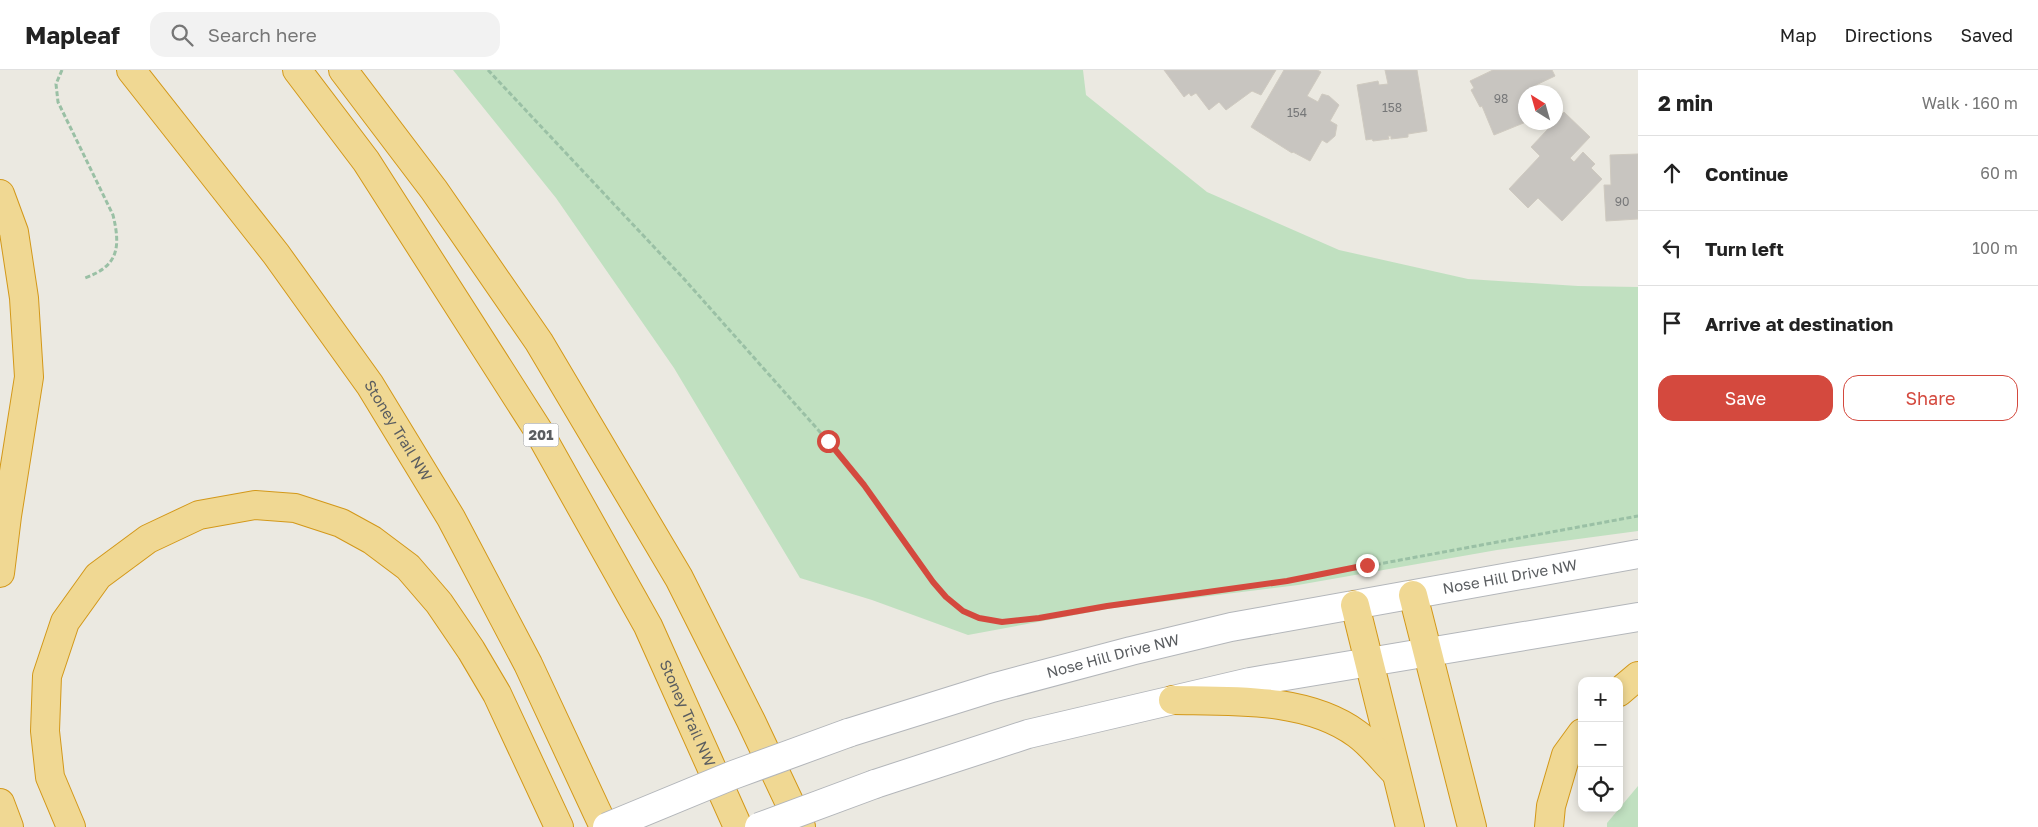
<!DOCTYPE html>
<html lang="en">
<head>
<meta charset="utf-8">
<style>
	:root { --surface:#fff; --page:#f2f2f2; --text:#222; --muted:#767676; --line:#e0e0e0; --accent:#d4493e }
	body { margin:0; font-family:"Golos Text",sans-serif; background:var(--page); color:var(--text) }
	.controls { position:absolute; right:15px; bottom:15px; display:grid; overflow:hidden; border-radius:10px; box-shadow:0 2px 8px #0003 }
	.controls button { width:45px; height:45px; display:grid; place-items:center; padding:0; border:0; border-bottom:1px solid var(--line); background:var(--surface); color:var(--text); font:25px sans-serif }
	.compass { position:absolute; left:1518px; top:15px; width:45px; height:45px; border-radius:50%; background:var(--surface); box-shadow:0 2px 8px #0003; rotate:323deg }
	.stop { position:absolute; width:15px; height:15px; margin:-11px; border:4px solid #d4493e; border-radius:50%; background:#fff }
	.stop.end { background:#d4493e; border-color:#fff; box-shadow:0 1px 5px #0008 }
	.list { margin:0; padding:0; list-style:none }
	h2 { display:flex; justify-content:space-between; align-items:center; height:65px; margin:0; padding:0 20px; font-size:21px }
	h2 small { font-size:16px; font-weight:400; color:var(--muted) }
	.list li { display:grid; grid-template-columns:32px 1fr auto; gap:15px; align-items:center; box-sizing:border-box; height:75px; padding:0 20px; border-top:1px solid var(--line) }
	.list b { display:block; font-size:19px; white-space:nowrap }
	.list em { font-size:16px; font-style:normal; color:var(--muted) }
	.actions { display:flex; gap:10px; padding:15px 20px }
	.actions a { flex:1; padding:11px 0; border:1px solid var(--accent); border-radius:15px; text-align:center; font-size:18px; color:var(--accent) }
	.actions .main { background:var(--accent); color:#fff }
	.icon { flex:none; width:28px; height:28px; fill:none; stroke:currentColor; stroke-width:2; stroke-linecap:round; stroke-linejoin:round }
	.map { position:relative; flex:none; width:1638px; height:757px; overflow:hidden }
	header { display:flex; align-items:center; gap:30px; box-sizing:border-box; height:70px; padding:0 25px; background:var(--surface); border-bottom:1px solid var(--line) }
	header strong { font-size:24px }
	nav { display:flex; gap:28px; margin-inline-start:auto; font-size:18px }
	.search { width:350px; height:45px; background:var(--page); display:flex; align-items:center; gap:12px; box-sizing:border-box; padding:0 18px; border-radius:15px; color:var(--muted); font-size:19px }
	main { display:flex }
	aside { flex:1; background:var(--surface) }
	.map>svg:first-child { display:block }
	.green { fill:#c0e0c0 }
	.building { fill:#c8c5c0; stroke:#cfcac0 }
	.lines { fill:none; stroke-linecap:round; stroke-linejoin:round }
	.secondary-casing { stroke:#b3b6ba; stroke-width:30 }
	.motorway-casing { stroke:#d39819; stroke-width:30 }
	.path { stroke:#9ac0a5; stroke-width:3; stroke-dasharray:5 2.5; stroke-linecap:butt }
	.secondary { stroke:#fff; stroke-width:28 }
	.motorway { stroke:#f0d893; stroke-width:28 }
	.secondary-bridge-casing { stroke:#b3b6ba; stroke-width:30; stroke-linecap:butt }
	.secondary-bridge { stroke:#fff; stroke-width:28 }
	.route { stroke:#d4493e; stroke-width:6 }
	.labels { text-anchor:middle; stroke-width:4.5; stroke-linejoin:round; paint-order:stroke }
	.number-label { font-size:12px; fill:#767778 }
	.shield { fill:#fff; stroke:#8c8e90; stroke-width:1 }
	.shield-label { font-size:14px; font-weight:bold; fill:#5a5d60 }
	.street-label { font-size:15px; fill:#5a5d60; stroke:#fff }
</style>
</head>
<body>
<header>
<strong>Mapleaf</strong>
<div class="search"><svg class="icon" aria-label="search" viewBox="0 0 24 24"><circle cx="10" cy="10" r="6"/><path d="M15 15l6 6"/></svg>Search here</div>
<nav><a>Map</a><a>Directions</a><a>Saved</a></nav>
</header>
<main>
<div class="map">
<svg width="1638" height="757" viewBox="0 0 1638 757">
	<rect width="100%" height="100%" fill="#ebe9e1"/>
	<path class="green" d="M 453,0 L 1083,0 L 1086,25 L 1207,122 L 1339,180 L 1468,209 L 1578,216 L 1638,217 L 1638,461 L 1497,480 L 1298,515 L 1113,538 L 968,565 L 872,530 L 800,508 L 674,298 L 556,128 Z
		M 1638,716 L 1638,757 L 1607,757 L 1607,753 Z"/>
	<path class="building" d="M 1164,0 L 1276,0 L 1261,25 L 1252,21 L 1226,40 L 1219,32 L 1209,40 L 1196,23 L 1191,26 L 1189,23 L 1184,27 Z
		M 1284,0 L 1317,0 L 1321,2 L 1307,26 L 1318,32 L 1322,24 L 1329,26 L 1339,35 L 1330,51 L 1337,55 L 1335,66 L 1327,73 L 1322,70 L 1310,91 L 1293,82 L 1292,83 L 1251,57 Z
		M 1385,0 L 1417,0 L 1427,61 L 1408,64 L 1408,67 L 1391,69 L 1391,66 L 1388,66 L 1389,69 L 1373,71 L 1372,69 L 1366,70 L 1357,15 L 1378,11 L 1379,15 L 1388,14 Z
		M 1493,0 L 1552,0 L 1555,6 L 1536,15 L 1540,22 L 1526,22 L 1526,52 L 1494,65 L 1482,36 L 1480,37 L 1471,20 L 1474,18 L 1470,11 Z
		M 1564,42 L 1590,67 L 1570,88 L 1574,92 L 1583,82 L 1595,94 L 1591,98 L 1602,109 L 1562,151 L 1538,128 L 1528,138 L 1509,119 L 1540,86 L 1531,77 Z
		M 1638,84 L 1638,149 L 1606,151 L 1604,115 L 1611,115 L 1610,85 Z"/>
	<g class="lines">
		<g class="secondary-casing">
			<g id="secondary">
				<path id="s1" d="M 848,663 L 992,618 L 1131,581 L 1231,557 L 1638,484"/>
				<path d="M 875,714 L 1028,664 L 1250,612 L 1638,547"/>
			</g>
		</g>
		<g class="motorway-casing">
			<g id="motorway">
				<path id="s2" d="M 131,0 L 276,184 L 370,315 L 451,448 L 528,594 L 604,757"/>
				<path id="s3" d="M 297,0 L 366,91 L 538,360 L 648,556 L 738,757"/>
				<path d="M 343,0 L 434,120 L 539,272 L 679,508 L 751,651 L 801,757"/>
				<path d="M 0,124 L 14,162 L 24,228 L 29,307 L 7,446 L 0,503"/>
				<path d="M 1413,525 L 1472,757"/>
				<path d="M 1355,535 L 1410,757"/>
				<path d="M 1619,622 L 1638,606"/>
				<path d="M 1173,630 C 1232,631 1307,627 1357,664 C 1371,674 1383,690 1395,702"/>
				<path d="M 0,733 L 9,757"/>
				<path d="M 71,757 L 50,707 L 45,661 L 47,606 L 65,552 L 98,506 L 148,469 L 199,445 L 255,435 L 295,438 L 341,453 L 372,470 L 408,497 L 439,533 L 471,580 L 497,624 L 559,757"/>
				<path d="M 1549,757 L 1551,736 L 1566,685 L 1582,663"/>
			</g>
		</g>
		<path class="path" d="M 62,0 L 56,14 L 58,32 L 113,145 C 121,178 118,196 85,208
			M 488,0 L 685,210 L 828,371 L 864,415 L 933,511 L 946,527 L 963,541 L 979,548 L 1002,552 L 1039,548 L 1107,536 L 1287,511 L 1638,446"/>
		<use href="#secondary" class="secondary"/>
		<use href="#motorway" class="motorway"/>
		<g class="secondary-bridge-casing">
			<path id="secondary-bridge" d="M 607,757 L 733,705 L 848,663
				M 759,757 L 875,714"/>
		</g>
		<use href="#secondary-bridge" class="secondary-bridge"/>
	</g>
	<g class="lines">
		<path class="route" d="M 828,371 L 864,415 L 933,512 L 946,527 L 963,541 L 979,548 L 1002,552 L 1039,548 L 1107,536 L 1287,511 L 1367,495"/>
	</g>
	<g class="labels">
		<g class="number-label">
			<text x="1501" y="33">98</text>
			<text x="1392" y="42">158</text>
			<text x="1297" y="47">154</text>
			<text x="1622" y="136">90</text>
		</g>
		<rect class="shield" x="523.5" y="353.5" width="35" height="23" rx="4"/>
		<g class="shield-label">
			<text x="541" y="370">201</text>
		</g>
		<g class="street-label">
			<text dy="5" stroke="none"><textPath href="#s2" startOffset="449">Stoney Trail NW</textPath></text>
			<text dy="5" stroke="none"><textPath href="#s1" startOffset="681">Nose Hill Drive NW</textPath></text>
			<text dy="5" stroke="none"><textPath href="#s1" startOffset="276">Nose Hill Drive NW</textPath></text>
			<text dy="5" stroke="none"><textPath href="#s3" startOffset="754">Stoney Trail NW</textPath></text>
		</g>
	</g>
</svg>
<div class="controls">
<button>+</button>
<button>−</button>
<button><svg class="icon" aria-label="locate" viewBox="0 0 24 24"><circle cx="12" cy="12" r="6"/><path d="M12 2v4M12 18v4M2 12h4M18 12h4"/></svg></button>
</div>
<svg class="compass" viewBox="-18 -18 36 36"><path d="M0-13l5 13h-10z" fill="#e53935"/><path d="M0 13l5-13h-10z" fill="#767676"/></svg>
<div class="stop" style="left:828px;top:371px"></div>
<div class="stop end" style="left:1367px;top:495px"></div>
</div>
<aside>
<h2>2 min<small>Walk · 160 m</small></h2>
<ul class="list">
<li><svg class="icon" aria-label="ahead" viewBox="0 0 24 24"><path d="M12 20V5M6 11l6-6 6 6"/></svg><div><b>Continue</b></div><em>60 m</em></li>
<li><svg class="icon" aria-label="left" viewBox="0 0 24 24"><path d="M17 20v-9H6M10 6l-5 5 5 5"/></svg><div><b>Turn left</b></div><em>100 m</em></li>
<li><svg class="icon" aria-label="arrive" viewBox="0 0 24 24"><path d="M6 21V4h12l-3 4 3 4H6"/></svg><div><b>Arrive at destination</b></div></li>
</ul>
<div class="actions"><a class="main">Save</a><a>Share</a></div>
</aside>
</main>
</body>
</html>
